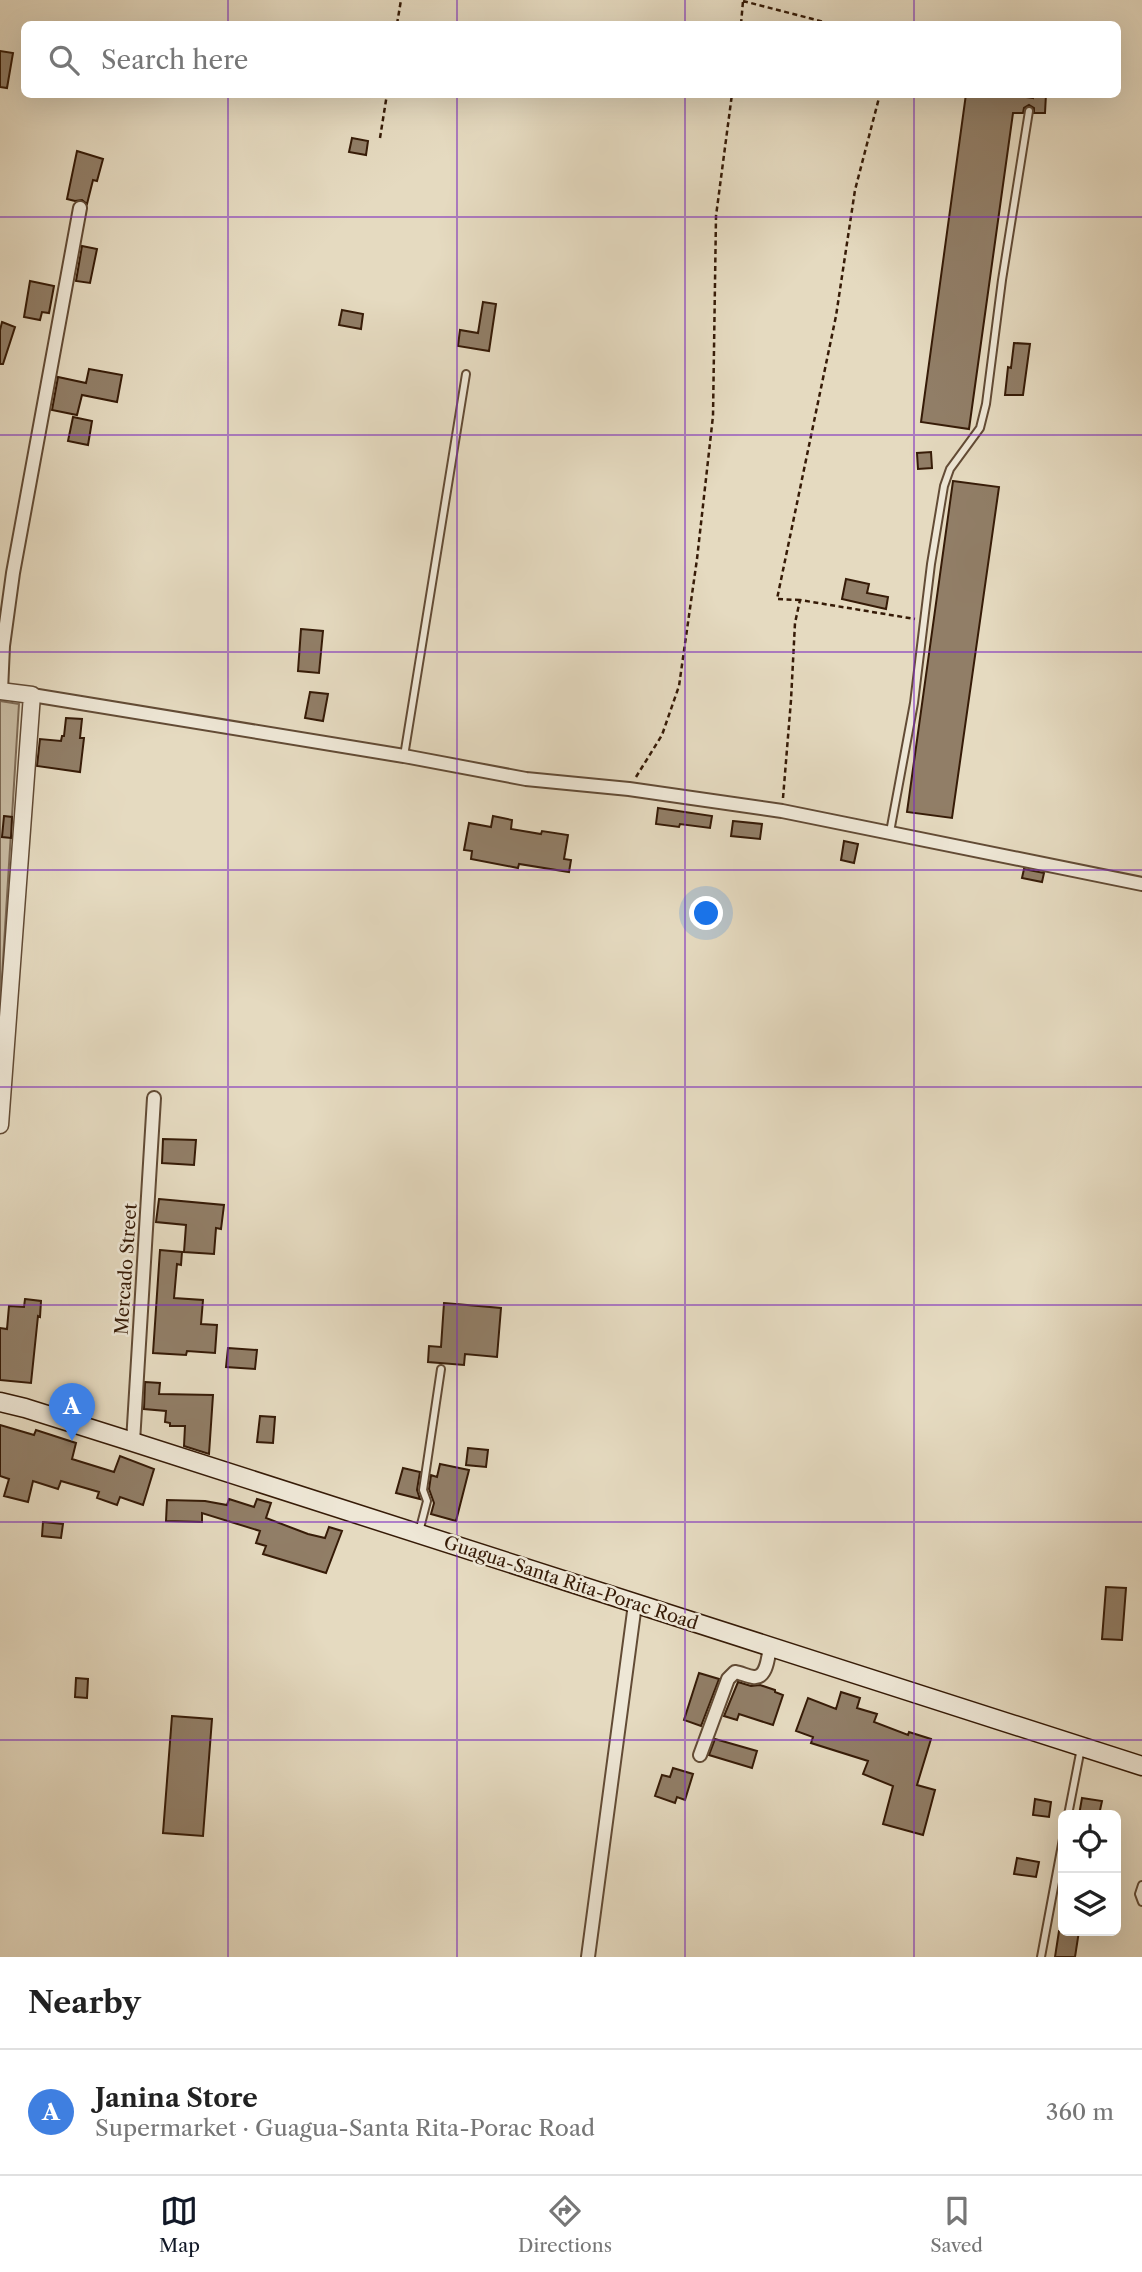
<!DOCTYPE html>
<html lang="en">
<head>
<meta charset="utf-8">
<style>
	:root { --surface:#fff; --page:#f2f2f2; --text:#222; --muted:#767676; --line:#e0e0e0; --accent:#111827 }
	body { margin:0; font-family:"Libre Caslon Text",serif; background:var(--page); color:var(--text) }
	.controls { position:absolute; right:21px; bottom:21px; display:grid; overflow:hidden; border-radius:10px; box-shadow:0 7px 28px #0002 }
	.controls button { width:63px; height:63px; display:grid; place-items:center; padding:0; border:0; border-bottom:2px solid var(--line); background:var(--surface); color:var(--text); font:35px sans-serif }
	.you { position:absolute; left:707px; top:914px; width:24px; height:24px; margin:-18px; border:5px solid #fff; border-radius:50%; background:#1a73e8; box-shadow:0 0 0 10px #1a73e833 }
	.badge { display:grid; place-items:center; width:46px; height:46px; border-radius:50%; background:var(--accent); color:#fff; font-size:23px; font-weight:700 }
	.pin { position:absolute; translate:-50% -58px; filter:drop-shadow(0 2px 4px #0008) }
	.pin::after { content:''; position:absolute; top:37px; width:24px; height:21px; background:inherit; clip-path:polygon(0 0,100% 0,50% 100%) }
	.list { margin:0; padding:0; list-style:none }
	h2 { display:flex; justify-content:space-between; align-items:center; height:91px; margin:0; padding:0 28px; font-size:30px }
	h2 small { font-size:23px; font-weight:400; color:var(--muted) }
	.list li { display:grid; grid-template-columns:46px 1fr auto; gap:21px; align-items:center; box-sizing:border-box; height:126px; padding:0 28px; border-top:2px solid var(--line) }
	.list b { display:block; font-size:26px; white-space:nowrap }
	.list p { margin:0; font-size:23px; white-space:nowrap; color:var(--muted) }
	.list em { font-size:23px; font-style:normal; color:var(--muted) }
	.icon { flex:none; width:38px; height:38px; fill:none; stroke:currentColor; stroke-width:2; stroke-linecap:round; stroke-linejoin:round }
	.map { position:relative; flex:none; width:1142px; height:1957px; overflow:hidden }
	.search { position:absolute; background:var(--surface); box-shadow:0 7px 28px #0002; left:21px; right:21px; top:21px; height:77px; display:flex; align-items:center; gap:18px; box-sizing:border-box; padding:0 24px; border-radius:10px; color:var(--muted); font-size:26px }
	.sheet { height:217px; background:var(--surface) }
	nav { display:flex; justify-content:space-around; align-items:center; box-sizing:border-box; height:98px; border-top:2px solid var(--line); background:var(--surface); font-size:19px; color:var(--muted) }
	nav a { display:grid; justify-items:center; gap:4px }
	nav .on { color:var(--accent) }
	.map>svg:first-child { display:block }
	.green { fill:#c7baa1; stroke:#7e6a54; stroke-width:2 }
	.building { fill:#917e67; stroke:#361b07; stroke-width:2 }
	.lines { fill:none; stroke-linecap:round; stroke-linejoin:round }
	.service-casing { stroke:#624b35; stroke-width:10 }
	.minor-casing { stroke:#624b35; stroke-width:16 }
	.tertiary-casing { stroke:#624b35; stroke-width:19 }
	.secondary-casing { stroke:#361b07; stroke-width:21 }
	.path { stroke:#361b07; stroke-width:2.5; stroke-dasharray:5 3.5; stroke-linecap:butt }
	.service { stroke:#eee7d6; stroke-width:6 }
	.minor { stroke:#eee7d6; stroke-width:12 }
	.tertiary { stroke:#eee7d6; stroke-width:16 }
	.secondary { stroke:#eee7d6; stroke-width:18 }
	.grid { fill:none; stroke:#7b2cbf; stroke-width:2; stroke-opacity:0.55 }
	.labels { text-anchor:middle; stroke-width:5; stroke-linejoin:round; paint-order:stroke }
	.street-label { font-size:18px; fill:#361b07; stroke:#eee7d6 }
</style>
</head>
<body>
<div class="map">
<svg width="1142" height="1957" viewBox="0 0 1142 1957">
	<rect width="100%" height="100%" fill="#e5dac0"/>
	<filter id="stains"><feTurbulence type="fractalNoise" baseFrequency=".00286" numOctaves="4"/><feColorMatrix values="0 0 0 0 .2 0 0 0 0 .09 0 0 0 0 .02 0 0 0 .5 -.17"/></filter>
	<radialGradient id="worn" r=".72"><stop offset=".6" stop-color="#630" stop-opacity="0"/><stop offset="1" stop-color="#630" stop-opacity=".3"/></radialGradient>
	<path class="green" d="M 0,701 L 19,704 L 0,1009 Z"/>
	<path class="building" d="M 0,51 L 13,53 L 7,88 L 0,87 Z
		M 966,94 L 1005,94 L 1033,98 L 1033,94 L 1046,94 L 1045,113 L 1034,113 L 1034,108 L 1029,105 L 1024,108 L 1023,113 L 1013,113 L 969,429 L 921,422 Z
		M 352,138 L 368,141 L 366,155 L 349,152 Z
		M 77,151 L 103,159 L 97,181 L 93,180 L 87,204 L 82,200 L 75,201 L 67,199 Z
		M 82,246 L 97,249 L 90,283 L 76,281 Z
		M 30,281 L 54,286 L 49,313 L 42,312 L 40,320 L 24,317 Z
		M 483,302 L 496,304 L 489,351 L 458,346 L 460,330 L 478,333 Z
		M 342,310 L 363,314 L 361,329 L 339,325 Z
		M 2,322 L 15,327 L 3,364 L 0,364 L 0,330 Z
		M 1014,343 L 1030,344 L 1023,395 L 1005,395 L 1008,367 L 1011,368 Z
		M 89,369 L 122,375 L 117,402 L 82,395 L 77,415 L 52,410 L 58,377 L 86,383 Z
		M 73,417 L 92,421 L 88,445 L 68,441 Z
		M 931,452 L 932,468 L 918,469 L 917,453 Z
		M 953,481 L 999,487 L 952,818 L 907,812 Z
		M 846,579 L 869,584 L 867,593 L 888,597 L 886,609 L 842,599 Z
		M 301,629 L 323,631 L 319,673 L 298,671 Z
		M 310,692 L 328,694 L 323,721 L 305,718 Z
		M 66,718 L 82,719 L 80,738 L 84,738 L 80,772 L 37,766 L 40,739 L 61,741 L 62,736 L 64,736 Z
		M 658,808 L 712,816 L 710,828 L 680,824 L 679,827 L 656,824 Z
		M 4,816 L 12,817 L 11,838 L 2,837 Z
		M 493,816 L 512,820 L 511,829 L 541,834 L 542,831 L 568,835 L 564,859 L 571,860 L 569,872 L 519,864 L 518,868 L 471,859 L 472,851 L 464,850 L 469,823 L 491,827 Z
		M 733,821 L 762,824 L 760,839 L 731,836 Z
		M 844,841 L 858,844 L 854,863 L 841,860 Z
		M 1024,869 L 1044,873 L 1042,882 L 1022,878 Z
		M 163,1139 L 196,1140 L 194,1165 L 162,1163 Z
		M 159,1199 L 224,1205 L 221,1229 L 216,1228 L 214,1254 L 184,1252 L 186,1225 L 156,1222 Z
		M 160,1250 L 182,1252 L 181,1265 L 177,1264 L 174,1298 L 203,1300 L 201,1324 L 217,1325 L 215,1353 L 187,1351 L 186,1355 L 153,1353 Z
		M 25,1299 L 41,1301 L 40,1317 L 38,1316 L 31,1383 L 0,1380 L 0,1328 L 7,1329 L 9,1306 L 24,1307 Z
		M 444,1303 L 501,1308 L 497,1357 L 465,1354 L 464,1365 L 428,1362 L 429,1346 L 441,1347 Z
		M 228,1348 L 257,1350 L 255,1369 L 226,1367 Z
		M 145,1382 L 160,1383 L 159,1394 L 213,1395 L 209,1454 L 184,1446 L 185,1426 L 170,1426 L 170,1423 L 165,1422 L 166,1411 L 144,1409 Z
		M 260,1416 L 275,1417 L 273,1443 L 257,1442 Z
		M 0,1425 L 34,1435 L 36,1430 L 76,1443 L 72,1459 L 114,1472 L 120,1456 L 154,1469 L 143,1505 L 120,1497 L 117,1505 L 97,1498 L 99,1492 L 61,1481 L 58,1489 L 33,1481 L 28,1502 L 4,1496 L 9,1479 L 0,1476 Z
		M 468,1448 L 488,1450 L 486,1467 L 466,1465 Z
		M 440,1464 L 469,1470 L 456,1521 L 431,1514 L 434,1503 L 429,1489 L 431,1475 L 437,1477 Z
		M 403,1468 L 420,1472 L 417,1490 L 420,1499 L 396,1493 Z
		M 229,1499 L 254,1507 L 257,1499 L 271,1503 L 266,1518 L 308,1534 L 325,1538 L 329,1527 L 342,1531 L 326,1573 L 263,1554 L 266,1546 L 256,1543 L 260,1531 L 202,1513 L 202,1522 L 166,1521 L 167,1500 L 205,1501 L 227,1505 Z
		M 43,1522 L 63,1524 L 61,1538 L 42,1536 Z
		M 1106,1587 L 1126,1588 L 1122,1640 L 1102,1639 Z
		M 699,1673 L 719,1679 L 701,1726 L 684,1720 Z
		M 76,1678 L 88,1679 L 87,1698 L 75,1697 Z
		M 738,1682 L 751,1686 L 760,1685 L 775,1690 L 775,1692 L 783,1695 L 773,1725 L 739,1714 L 737,1720 L 724,1716 Z
		M 841,1692 L 860,1698 L 857,1708 L 877,1714 L 874,1722 L 908,1735 L 909,1732 L 931,1739 L 917,1785 L 935,1790 L 923,1835 L 883,1824 L 893,1786 L 863,1774 L 868,1761 L 811,1743 L 813,1737 L 796,1731 L 808,1698 L 836,1709 Z
		M 172,1716 L 212,1719 L 203,1836 L 163,1833 Z
		M 715,1739 L 757,1751 L 752,1768 L 709,1755 Z
		M 673,1768 L 693,1774 L 685,1800 L 677,1797 L 675,1803 L 655,1796 L 662,1775 L 670,1777 Z
		M 1082,1798 L 1102,1801 L 1099,1815 L 1079,1815 Z
		M 1035,1799 L 1051,1802 L 1049,1817 L 1033,1815 Z
		M 1017,1858 L 1039,1862 L 1036,1877 L 1014,1874 Z
		M 1059,1931 L 1079,1931 L 1075,1957 L 1055,1957 Z"/>
	<g class="lines">
		<g class="service-casing">
			<path id="service" d="M 404,756 L 466,374
				M 890,832 L 914,703 L 931,564 L 944,486 L 950,469 L 980,428 L 986,404 L 1002,280 L 1029,111
				M 419,1532 L 427,1501 L 423,1490 L 441,1369
				M 1068,1815 L 1081,1748
				M 1142,1885 L 1139,1894 L 1142,1902
				M 1041,1957 L 1063,1839"/>
		</g>
		<g class="minor-casing">
			<path id="minor" d="M 1,691 L 3,646 L 13,573 L 80,208
				M 32,695 L 404,756 L 526,779 L 629,789 L 782,811 L 1142,884
				M 133,1442 L 154,1098
				M 700,1755 L 728,1679 L 735,1672 C 741,1673 747,1676 753,1677 C 767,1679 768,1657 770,1647
				M 588,1957 L 635,1604"/>
		</g>
		<g class="tertiary-casing">
			<path id="tertiary" d="M 0,691 L 32,695 L 0,1125"/>
		</g>
		<g class="secondary-casing">
			<path id="secondary" d="M 0,1402 L 25,1408 L 133,1442 L 1142,1766"/>
		</g>
		<path class="path" d="M 743,1 L 832,24
			M 397,24 L 401,0
			M 741,24 L 743,1 L 742,0
			M 380,138 L 387,94
			M 800,600 L 777,599 L 836,316 L 855,190 L 880,94
			M 636,777 L 662,735 L 679,686 L 697,559 L 713,416 L 716,216 L 732,94
			M 783,798 L 791,700 L 795,623 L 800,600 L 915,619"/>
		<use href="#service" class="service"/>
		<use href="#minor" class="minor"/>
		<use href="#tertiary" class="tertiary"/>
		<use href="#secondary" class="secondary"/>
	</g>
	<path class="grid" d="M 228,0 L 228,24M 457,0 L 457,24M 685,0 L 685,24M 914,0 L 914,24M 228,94 L 228,1957M 457,94 L 457,1957M 685,94 L 685,1957M 914,94 L 914,1957M 0,217 L 1142,217M 0,435 L 1142,435M 0,652 L 1142,652M 0,870 L 1142,870M 0,1087 L 1142,1087M 0,1305 L 1142,1305M 0,1522 L 1142,1522M 0,1740 L 1142,1740"/>
	<g class="labels">
		<g class="street-label">
			<text transform="translate(126 1269) rotate(-86)" y="6">Mercado Street</text>
			<text transform="translate(571 1583) rotate(18)" y="6">Guagua-Santa Rita-Porac Road</text>
		</g>
	</g>
	<rect width="100%" height="100%" filter="url(#stains)"/>
	<rect width="100%" height="100%" fill="url(#worn)"/>
</svg>
<div class="controls">
<button><svg class="icon" aria-label="locate" viewBox="0 0 24 24"><circle cx="12" cy="12" r="6"/><path d="M12 2v4M12 18v4M2 12h4M18 12h4"/></svg></button>
<button><svg class="icon" aria-label="layers" viewBox="0 0 24 24"><path d="M12 4l9 5-9 5-9-5zM3 14l9 5 9-5"/></svg></button>
</div>
<div class="you"></div>
<div class="pin badge" style="left:72px;top:1441px;background:#3f7fe0">A</div>
<div class="search"><svg class="icon" aria-label="search" viewBox="0 0 24 24"><circle cx="10" cy="10" r="6"/><path d="M15 15l6 6"/></svg>Search here</div>
</div>
<section class="sheet">
<h2>Nearby<small></small></h2>
<ul class="list">
<li><span class="badge" style="background:#3f7fe0">A</span><div><b>Janina Store</b><p>Supermarket · Guagua-Santa Rita-Porac Road</p></div><em>360 m</em></li>
</ul>
</section>
<nav>
<a class="on"><svg class="icon" aria-label="map" viewBox="0 0 24 24"><path d="M3 6l6-2 6 2 6-2v14l-6 2-6-2-6 2zM9 4v14M15 6v14"/></svg>Map</a>
<a><svg class="icon" aria-label="directions" viewBox="0 0 24 24"><path d="M12 3l9 9-9 9-9-9zM9 14v-3h6M13 9l2 2-2 2"/></svg>Directions</a>
<a><svg class="icon" aria-label="saved" viewBox="0 0 24 24"><path d="M7 4h10v16l-5-4-5 4z"/></svg>Saved</a>
</nav>
</body>
</html>
